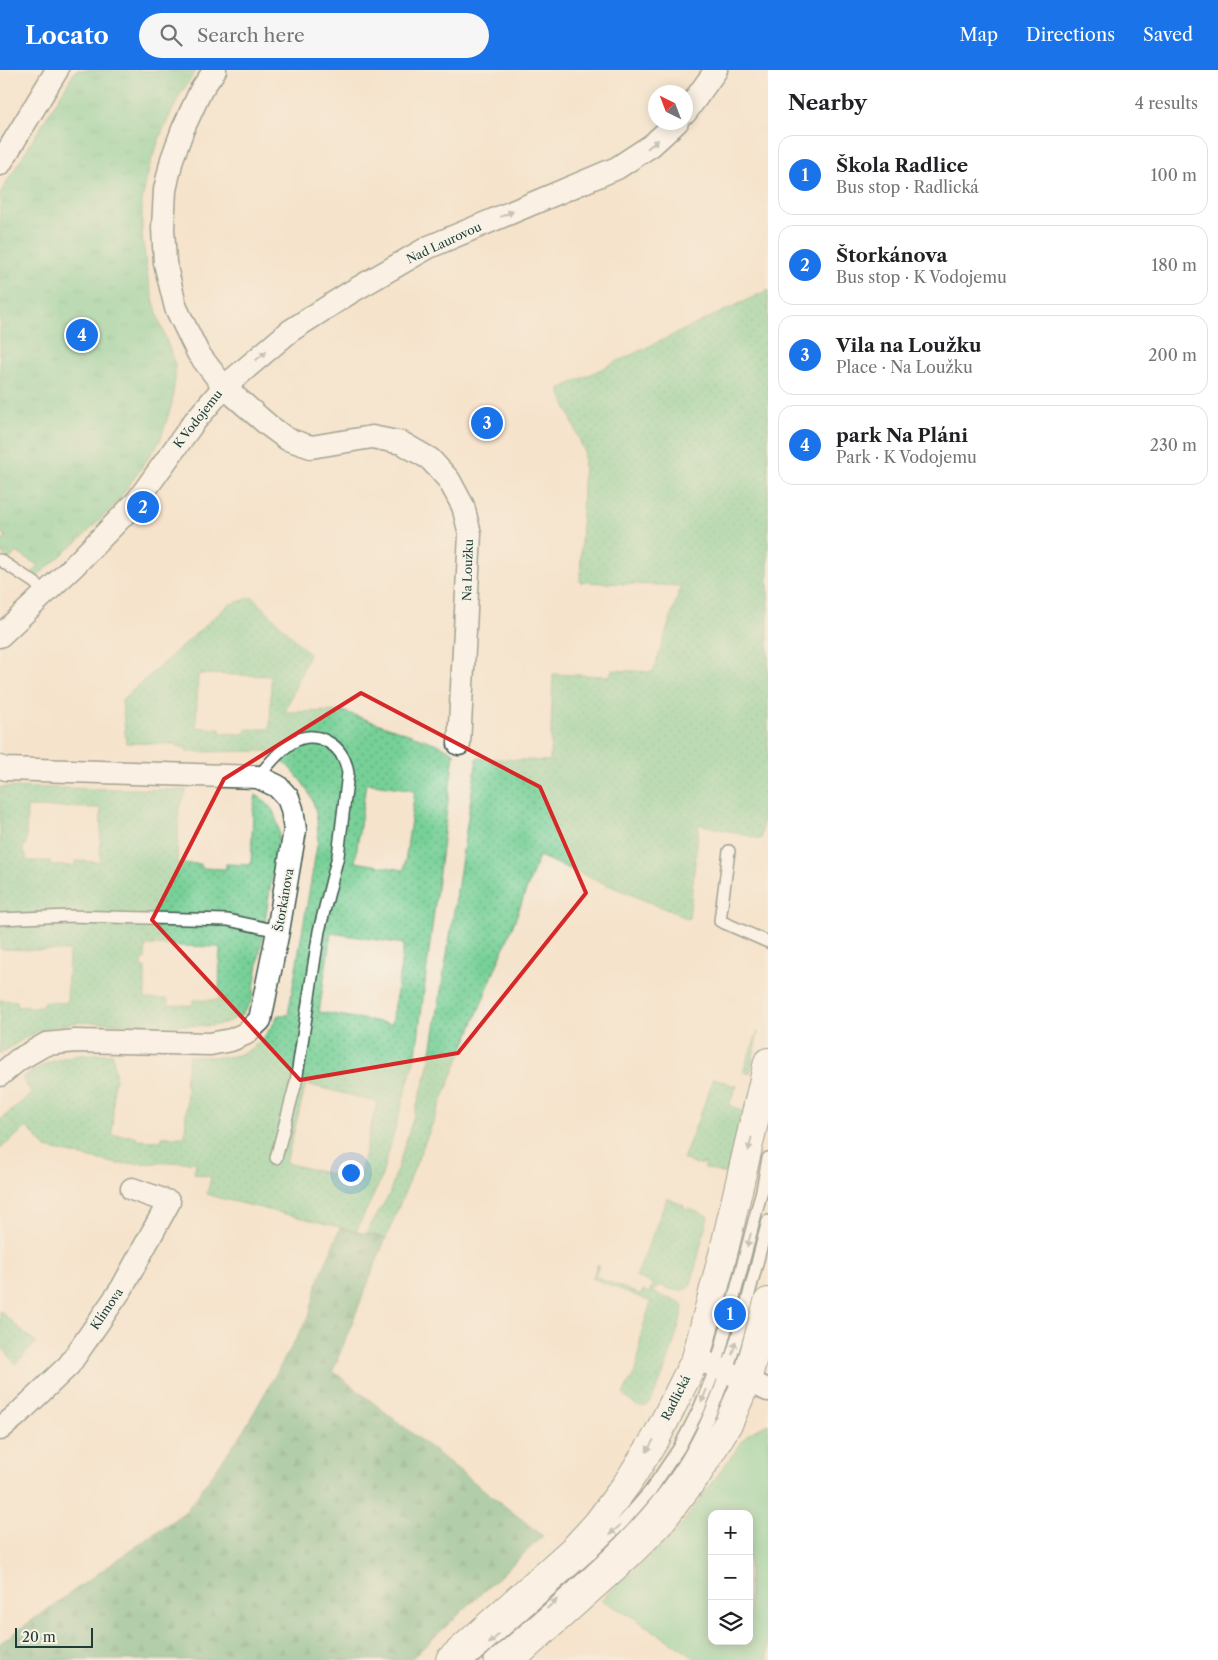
<!DOCTYPE html>
<html lang="en">
<head>
<meta charset="utf-8">
<style>
	:root { --surface:#fff; --page:#f6f6f6; --text:#202124; --muted:#757577; --line:#e0e0e0; --accent:#1a73e8 }
	body { margin:0; font-family:"Libre Caslon Text",serif; background:var(--page); color:var(--text) }
	.controls { position:absolute; right:15px; bottom:15px; display:grid; overflow:hidden; border-radius:10px; box-shadow:0 2px 12px #0003 }
	.controls button { width:45px; height:45px; display:grid; place-items:center; padding:0; border:0; border-bottom:1px solid var(--line); background:var(--surface); color:var(--text); font:25px sans-serif }
	.compass { position:absolute; left:648px; top:15px; width:45px; height:45px; border-radius:50%; background:var(--surface); box-shadow:0 2px 12px #0003; rotate:318deg }
	.scale { position:absolute; left:15px; bottom:12px; width:78px; box-sizing:border-box; padding-left:5px; border:2px solid #1f3d34; border-top:0; font-size:14px; line-height:18px; white-space:nowrap; color:#1f3d34; -webkit-text-stroke:4px #f7f3e8; paint-order:stroke }
	.you { position:absolute; left:350px; top:1102px; width:18px; height:18px; margin:-12px; border:4px solid #fff; border-radius:50%; background:#1a73e8; box-shadow:0 0 0 8px #1a73e833 }
	.badge { display:grid; place-items:center; width:32px; height:32px; border-radius:50%; background:var(--accent); color:#fff; font-size:16px; font-weight:700 }
	.pin { position:absolute; translate:-50% -50%; border:2px solid #fff; box-shadow:0 1px 5px #0006 }
	.list { margin:0; padding:0; list-style:none }
	h2 { display:flex; justify-content:space-between; align-items:center; height:65px; margin:0; padding:0 20px; font-size:21px }
	h2 small { font-size:16px; font-weight:400; color:var(--muted) }
	.list li { display:grid; grid-template-columns:32px 1fr auto; gap:15px; align-items:center; box-sizing:border-box; height:80px; margin:0 10px 10px; padding:0 10px; border:1px solid var(--line); border-radius:15px }
	.list b { display:block; font-size:19px; white-space:nowrap }
	.list p { margin:0; font-size:16px; white-space:nowrap; color:var(--muted) }
	.list em { font-size:16px; font-style:normal; color:var(--muted) }
	.icon { flex:none; width:28px; height:28px; fill:none; stroke:currentColor; stroke-width:2; stroke-linecap:round; stroke-linejoin:round }
	.map { position:relative; flex:none; width:768px; height:1590px; overflow:hidden }
	header { display:flex; align-items:center; gap:30px; box-sizing:border-box; height:70px; padding:0 25px; background:var(--accent); color:#fff }
	header strong { font-size:24px }
	nav { display:flex; gap:28px; margin-inline-start:auto; font-size:18px }
	.search { width:350px; height:45px; background:var(--page); display:flex; align-items:center; gap:12px; box-sizing:border-box; padding:0 18px; border-radius:28px; color:var(--muted); font-size:19px }
	main { display:flex }
	aside { flex:1; background:var(--surface) }
	.map>svg:first-child { display:block }
	.grass { fill:url(#grass-dots); stroke:#4a8666; fill-rule:evenodd }
	.forest { fill:url(#forest-firs); stroke:#40785a }
	.park { fill:url(#park-tufts); stroke:#4a8666 }
	.pitch { fill:#76d097; stroke:#4a8666; fill-rule:evenodd }
	.lines { fill:none; stroke-linecap:round; stroke-linejoin:round }
	.lane-casing { stroke:#3f564b; stroke-width:14 }
	.street-casing { stroke:#3f564b; stroke-width:25 }
	.secondary-casing { stroke:#3f564b; stroke-width:30 }
	.lane { stroke:#fff; stroke-width:11 }
	.street { stroke:#fff; stroke-width:22 }
	.secondary { stroke:#fff; stroke-width:28 }
	.oneway { fill:#8f9e9a }
	.marked { fill:none; stroke:#d62828; stroke-width:4; stroke-linejoin:round }
	.labels { text-anchor:middle; stroke-width:4; stroke-linejoin:round; paint-order:stroke }
	.street-label { font-size:12px; fill:#1f3d34; stroke:#f7f3e8 }
</style>
</head>
<body>
<header>
<strong>Locato</strong>
<div class="search"><svg class="icon" aria-label="search" viewBox="0 0 24 24"><circle cx="10" cy="10" r="6"/><path d="M15 15l6 6"/></svg>Search here</div>
<nav><a>Map</a><a>Directions</a><a>Saved</a></nav>
</header>
<main>
<div class="map">
<svg width="768" height="1590" viewBox="0 0 768 1590">
	<defs>
		<pattern id="grass-dots" width="8" height="8" patternUnits="userSpaceOnUse" patternTransform="scale(1.25)"><rect width="8" height="8" fill="#76d097"/><path d="M2 2h.1M6 6h.1" fill="none" stroke="#60aa7c" stroke-width="1.8" stroke-linecap="round"/></pattern>
		<pattern id="forest-firs" width="22" height="20" patternUnits="userSpaceOnUse" patternTransform="scale(1.25)"><rect width="22" height="20" fill="#60b280"/><path d="M5 1l3.5 6h-7zM16 11l3.5 6h-7z" fill="#4f926a"/></pattern>
		<pattern id="park-tufts" width="24" height="20" patternUnits="userSpaceOnUse" patternTransform="scale(1.25)"><rect width="24" height="20" fill="#76d097"/><path d="M3 7l-1-3M5 7V3M7 7l1-3M15 17l-1-3M17 17v-4M19 17l1-3" fill="none" stroke="#60aa7c"/></pattern>
	</defs>
	<rect width="100%" height="100%" fill="#f7f3e8"/>
	<filter id="ink" filterUnits="userSpaceOnUse"><feTurbulence type="fractalNoise" baseFrequency=".02" numOctaves="2"/><feDisplacementMap in="SourceGraphic" scale="10" xChannelSelector="R" yChannelSelector="G"/><feConvolveMatrix kernelMatrix="1 2 1 2 8 2 1 2 1" color-interpolation-filters="sRGB"/></filter>
	<filter id="wash" filterUnits="userSpaceOnUse"><feTurbulence type="fractalNoise" baseFrequency=".0096" numOctaves="4" result="noise"/><feDisplacementMap in="SourceGraphic" scale="20" xChannelSelector="R" yChannelSelector="G"/><feGaussianBlur stdDeviation="1.12" result="paint"/><feColorMatrix in="noise" values="0 0 0 0 0 0 0 0 0 0 0 0 0 0 0 0 0 1.4 0 .05"/><feComposite in="paint" operator="in"/></filter>
	<g filter="url(#wash)">
		<rect width="100%" height="100%" fill="#f5e3cc"/>
		<path class="grass" d="M 768,220 L 768,706 L 761,769 L 699,754 L 689,849 L 539,786 L 512,858 L 386,1168 L 366,1163 L 389,1125 L 428,1000 L 452,854 L 477,688 L 550,691 L 553,604 L 610,606 L 612,600 L 653,602 L 681,516 L 580,512 L 584,381 L 559,319 Z
			M 253,527 L 309,584 L 285,642 L 342,641 L 440,675 L 454,683 L 416,984 L 380,1112 L 356,1161 L 215,1127 L 207,1124 L 211,1107 L 194,1104 L 196,1092 L 118,1094 L 46,1078 L 27,1057 L 0,1079 L 0,1050 L 32,1023 L 22,1008 C 54,986 75,983 113,984 L 116,1011 L 114,1012 L 112,1065 L 136,1066 L 136,1070 L 161,1071 L 162,1067 L 185,1067 L 187,1014 L 185,1014 L 189,986 C 204,986 222,989 237,985 C 256,980 270,961 278,945 L 288,945 L 318,770 C 317,761 318,752 316,743 C 311,716 291,699 272,681 L 189,682 L 174,674 L 126,673 L 122,630 L 228,535 ZM 198,604 L 271,606 L 270,659 L 246,659 L 245,664 L 220,663 L 220,659 L 196,657 ZM 366,713 L 415,720 L 404,800 L 355,792 ZM 331,863 L 404,874 L 392,954 L 319,942 ZM 306,1014 L 377,1032 L 358,1111 L 286,1093 Z
			M 0,717 L 187,720 L 179,739 L 177,793 L 201,794 L 201,798 L 226,799 L 226,794 L 251,795 L 253,740 L 256,725 C 273,736 276,743 279,764 L 252,931 L 240,947 L 222,954 L 211,956 L 79,952 L 51,957 L 39,961 L 23,969 L 0,984 L 0,930 L 17,931 L 18,936 L 42,937 L 43,932 L 67,933 L 69,881 L 0,879 ZM 27,737 L 101,738 L 100,792 L 75,791 L 75,796 L 50,795 L 50,791 L 26,791 L 26,784 L 23,783 L 23,776 L 26,775 ZM 146,875 L 220,877 L 219,930 L 193,930 L 193,935 L 168,935 L 168,929 L 145,929 L 145,898 L 142,898 L 142,890 L 145,889 Z
			M 758,961 L 750,1004 L 743,1001 Z
			M 714,1008 L 735,1016 L 735,1014 L 737,1015 L 729,1035 L 742,1041 L 726,1104 L 704,1098 L 706,1092 C 698,1098 691,1092 683,1089 Z
			M 667,1128 L 683,1135 L 686,1140 L 688,1138 L 708,1146 L 691,1215 C 681,1225 669,1219 658,1215 L 654,1223 L 679,1232 L 683,1237 C 682,1251 657,1331 646,1336 C 637,1340 629,1330 623,1324 L 637,1298 L 641,1264 L 651,1232 L 592,1208 L 598,1194 L 599,1195 L 595,1206 L 641,1225 L 643,1220 L 649,1223 L 653,1214 L 636,1207 Z
			M 0,1241 L 36,1273 L 16,1294 L 0,1275 Z"/>
		<path class="forest" d="M 340,1158 L 386,1168 L 333,1301 L 543,1466 L 410,1590 L 0,1590 L 0,1573 L 186,1441 L 242,1363 L 309,1246 L 318,1211 Z"/>
		<path class="park" d="M 76,0 L 196,1 L 181,23 L 162,62 L 150,94 L 142,131 L 142,165 L 148,209 L 159,250 L 175,294 L 175,309 L 172,334 L 160,371 L 118,431 L 83,467 L 37,506 L 32,503 L 38,495 L 16,482 L 10,489 L 0,483 L 0,474 L 6,466 L 0,462 L 0,123 Z"/>
		<path class="pitch" d="M 768,1354 L 768,1590 L 698,1590 L 634,1548 L 601,1530 L 679,1458 L 748,1364 ZM 712,1444 L 749,1444 L 749,1571 L 712,1571 Z"/>
	</g>
	<g filter="url(#ink)">
		<g class="lines">
			<g class="lane-casing">
				<path id="lane" d="M 0,490 L 35,513 L 45,524
					M 258,707 C 275,687 298,654 328,672 C 341,679 346,690 348,703 L 338,786 L 319,861 L 296,1012 L 276,1088
					M 729,781 L 720,851 L 768,872
					M 0,849 L 68,846 L 228,850 L 278,861
					M 471,1590 L 586,1488 L 623,1452 L 650,1421 L 679,1378 L 699,1339 L 716,1297 L 762,1120 L 768,1088
					M 490,1590 C 557,1530 645,1462 690,1384 C 731,1312 747,1229 768,1151"/>
			</g>
			<g class="street-casing">
				<path id="street" d="M 215,0 L 201,20 L 183,59 L 172,89 L 165,120 L 163,158 L 165,193 L 176,238 L 198,283 L 224,317 L 268,355 L 287,369 L 311,377 L 372,367 L 402,373 L 430,389 L 449,410 L 463,436 L 470,464 L 459,674
					M 686,42 L 716,0
					M 0,94 L 57,0
					M 0,566 L 73,497 L 137,431 L 194,352 L 224,317 L 290,261 L 351,222 L 429,177 L 617,98 L 652,75 L 677,52
					M 0,697 L 6,699 L 258,707 L 277,716 L 288,728 L 292,739 L 295,760 L 278,861 L 260,950 L 245,964 L 231,970 L 210,974 L 76,971 L 46,974 L 18,990 L 0,1005
					M 696,1288 L 768,1320
					M 0,1359 L 17,1345 L 69,1295 L 122,1218 L 169,1132 L 132,1119"/>
			</g>
			<g class="secondary-casing">
				<path id="secondary" d="M 450,1590 L 575,1478 L 597,1454 L 626,1415 L 656,1368 L 696,1288 L 724,1180 L 768,992
					M 511,1590 L 630,1483 L 658,1455 L 698,1403 L 729,1352 L 747,1310 L 768,1232"/>
			</g>
			<use href="#lane" class="lane"/>
			<use href="#street" class="street"/>
			<use href="#secondary" class="secondary"/>
		</g>
		<defs><path id="oneway-solid" d="M-6-.8H1V-3.2L6.5 0L1 3.2V.8H-6Z" transform="scale(1.25)"/></defs>
		<g class="oneway">
			<use href="#oneway-solid" transform="translate(653 74) rotate(-38)"/>
			<use href="#oneway-solid" transform="translate(507 144) rotate(-23)"/>
			<use href="#oneway-solid" transform="translate(261 286) rotate(-40)"/>
			<use href="#oneway-solid" transform="translate(750 1074) rotate(103)"/>
			<use href="#oneway-solid" transform="translate(749 1170) rotate(105)"/>
			<use href="#oneway-solid" transform="translate(734 1278) rotate(-75)"/>
			<use href="#oneway-solid" transform="translate(704 1326) rotate(112)"/>
			<use href="#oneway-solid" transform="translate(650 1376) rotate(121)"/>
			<use href="#oneway-solid" transform="translate(615 1460) rotate(137)"/>
			<use href="#oneway-solid" transform="translate(552 1534) rotate(-42)"/>
			<use href="#oneway-solid" transform="translate(494 1569) rotate(138)"/>
		</g>
	</g>
	<path d="M0 0H768V1590H0ZM 361,623 L 540,717 L 586,823 L 458,983 L 300,1010 L 152,850 L 224,709 Z" fill="#f5e3cc" fill-opacity=".55" fill-rule="evenodd"/>
	<path class="marked" d="M 361,623 L 540,717 L 586,823 L 458,983 L 300,1010 L 152,850 L 224,709 Z"/>
	<g class="labels">
		<g class="street-label">
			<text transform="translate(444 173) rotate(-25)" y="4">Nad Laurovou</text>
			<text transform="translate(198 349) rotate(-52)" y="4">K Vodojemu</text>
			<text transform="translate(468 500) rotate(-88)" y="4">Na Loužku</text>
			<text transform="translate(284 830) rotate(-80)" y="4">Štorkánova</text>
			<text transform="translate(107 1239) rotate(-56)" y="4">Klímova</text>
			<text transform="translate(676 1328) rotate(-63)" y="4">Radlická</text>
		</g>
	</g>
</svg>
<div class="controls">
<button>+</button>
<button>−</button>
<button><svg class="icon" aria-label="layers" viewBox="0 0 24 24"><path d="M12 4l9 5-9 5-9-5zM3 14l9 5 9-5"/></svg></button>
</div>
<svg class="compass" viewBox="-18 -18 36 36"><path d="M0-13l5 13h-10z" fill="#e53935"/><path d="M0 13l5-13h-10z" fill="#757577"/></svg>
<div class="scale">20 m</div>
<div class="you"></div>
<div class="pin badge" style="left:730px;top:1244px">1</div>
<div class="pin badge" style="left:143px;top:437px">2</div>
<div class="pin badge" style="left:487px;top:353px">3</div>
<div class="pin badge" style="left:82px;top:265px">4</div>
</div>
<aside>
<h2>Nearby<small>4 results</small></h2>
<ul class="list">
<li><span class="badge">1</span><div><b>Škola Radlice</b><p>Bus stop · Radlická</p></div><em>100 m</em></li>
<li><span class="badge">2</span><div><b>Štorkánova</b><p>Bus stop · K Vodojemu</p></div><em>180 m</em></li>
<li><span class="badge">3</span><div><b>Vila na Loužku</b><p>Place · Na Loužku</p></div><em>200 m</em></li>
<li><span class="badge">4</span><div><b>park Na Pláni</b><p>Park · K Vodojemu</p></div><em>230 m</em></li>
</ul>
</aside>
</main>
</body>
</html>
